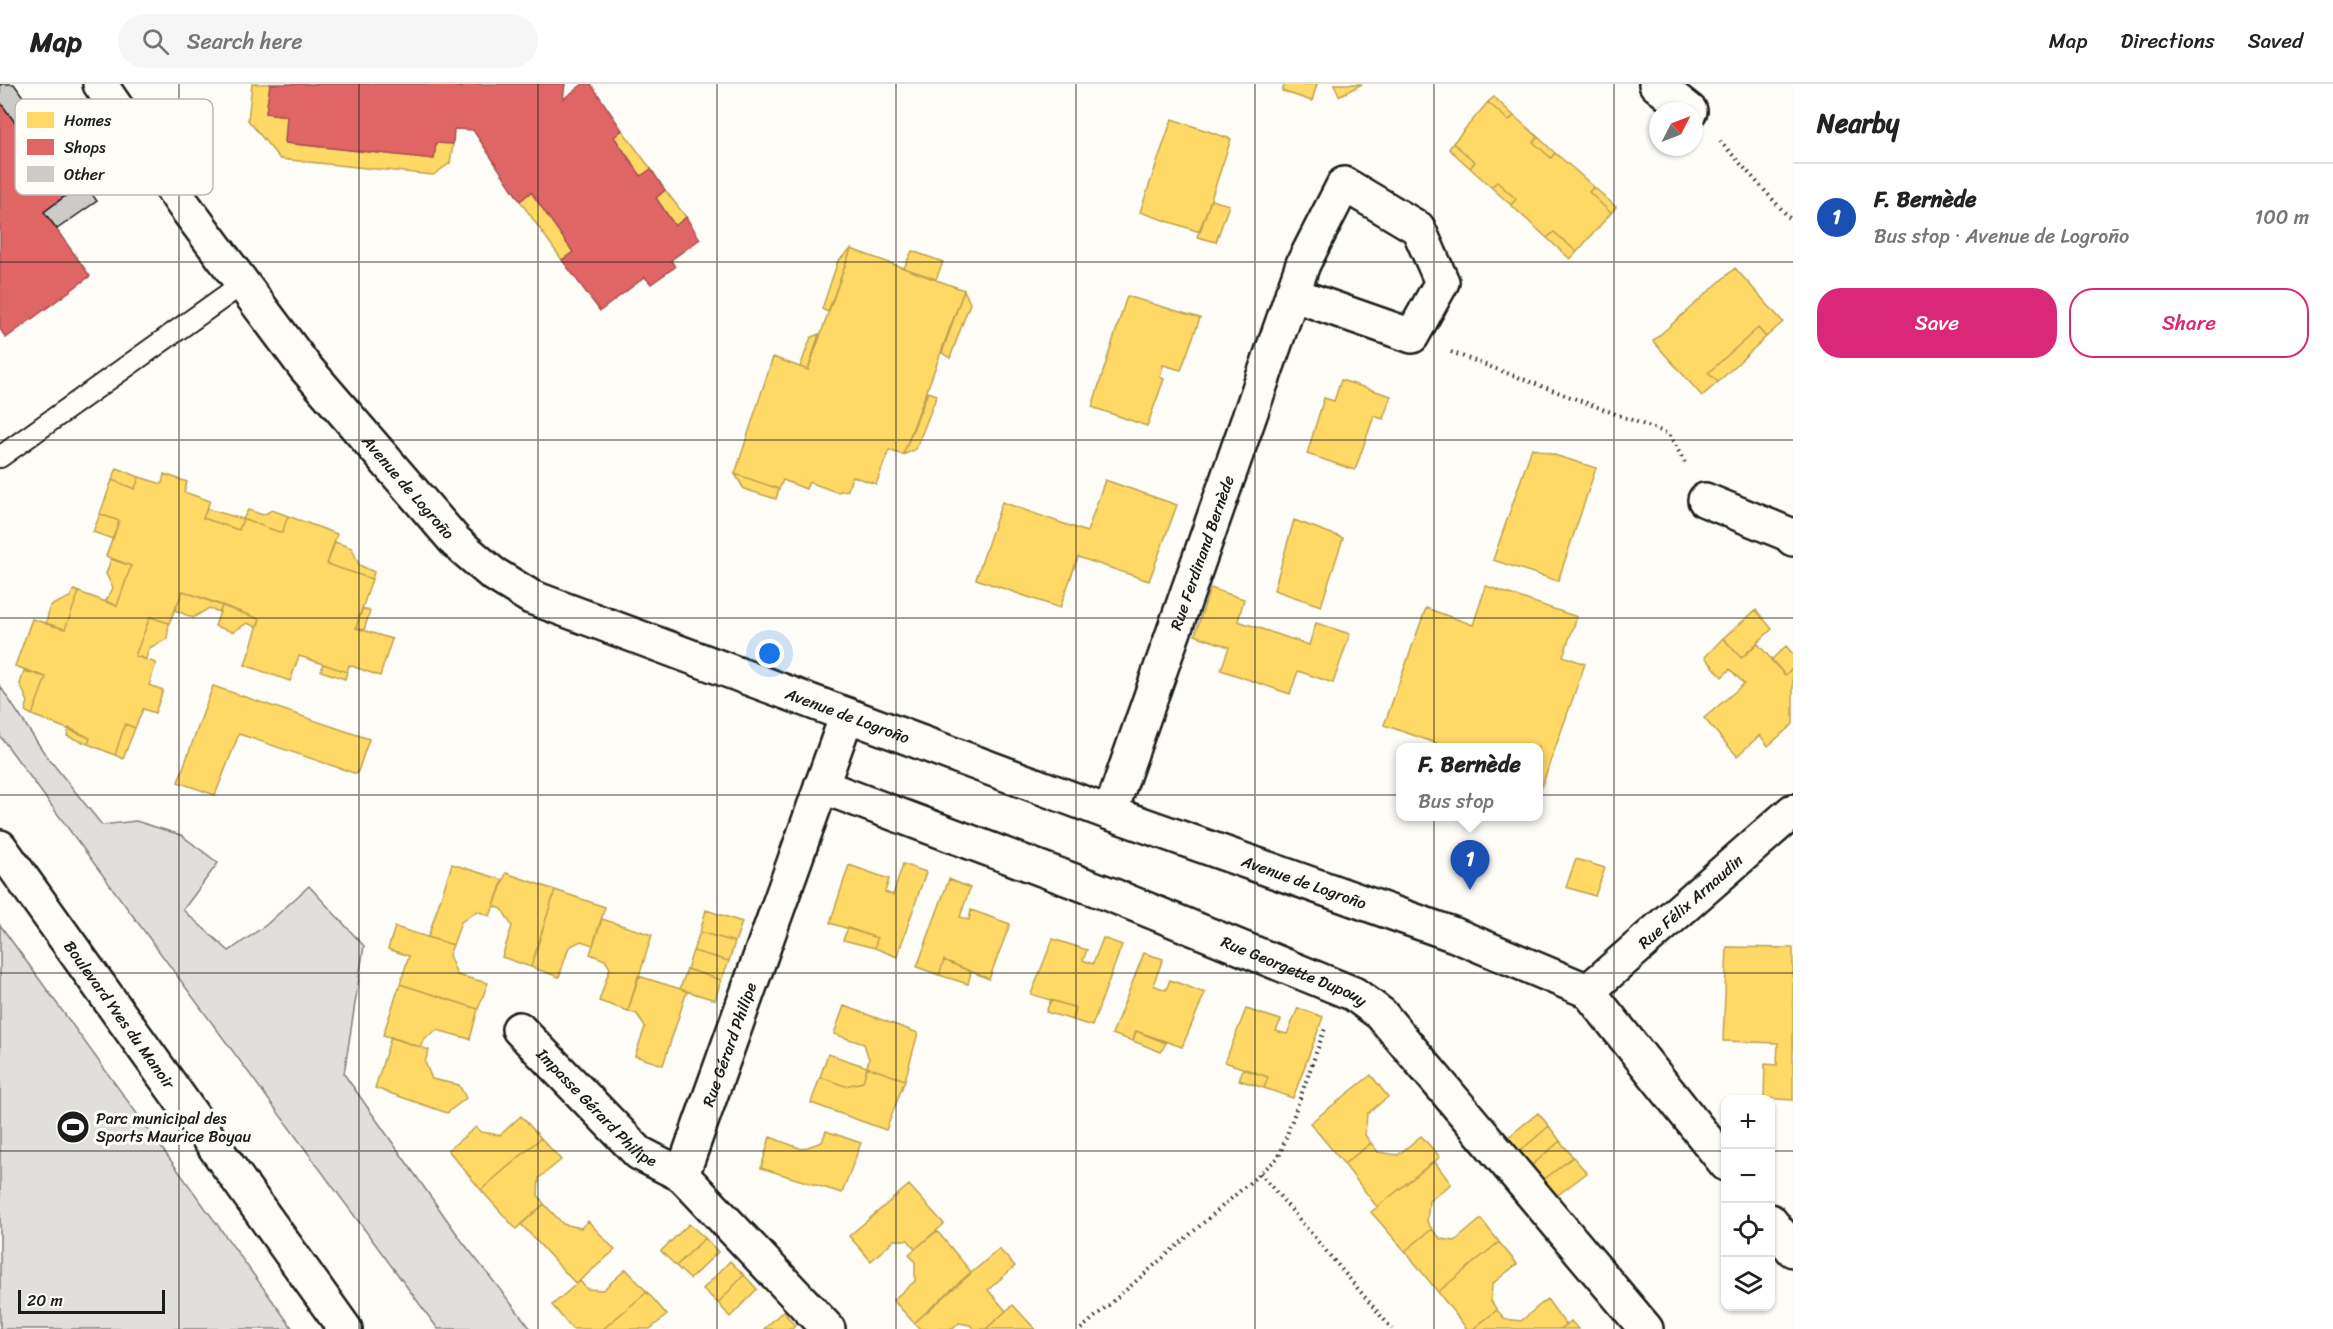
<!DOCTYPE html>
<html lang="en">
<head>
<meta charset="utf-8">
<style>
	:root { --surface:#fff; --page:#f6f6f6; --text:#222; --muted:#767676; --line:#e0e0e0; --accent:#db2777 }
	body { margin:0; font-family:Sriracha,sans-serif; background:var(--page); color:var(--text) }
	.controls { position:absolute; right:18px; bottom:18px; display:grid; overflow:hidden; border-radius:12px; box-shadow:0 2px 4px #0004 }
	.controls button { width:54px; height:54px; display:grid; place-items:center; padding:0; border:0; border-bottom:2px solid var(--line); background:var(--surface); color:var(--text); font:30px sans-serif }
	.compass { position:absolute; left:1649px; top:18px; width:54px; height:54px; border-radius:50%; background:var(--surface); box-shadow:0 2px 4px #0004; rotate:48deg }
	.scale { position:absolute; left:18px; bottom:15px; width:147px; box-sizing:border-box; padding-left:6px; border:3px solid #1c1c1c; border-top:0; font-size:16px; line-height:21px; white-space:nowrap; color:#1c1c1c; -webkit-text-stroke:4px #fdfcf7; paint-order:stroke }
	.you { position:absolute; left:770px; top:570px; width:21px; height:21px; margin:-15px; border:4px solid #fff; border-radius:50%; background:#1a73e8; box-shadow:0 0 0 9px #1a73e833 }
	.badge { display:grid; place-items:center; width:39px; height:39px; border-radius:50%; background:var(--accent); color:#fff; font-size:20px; font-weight:700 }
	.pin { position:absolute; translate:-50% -50px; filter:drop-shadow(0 2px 3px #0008) }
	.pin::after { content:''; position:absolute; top:32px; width:21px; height:18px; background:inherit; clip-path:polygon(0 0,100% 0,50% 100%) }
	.popup { position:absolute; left:1396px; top:659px; width:147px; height:78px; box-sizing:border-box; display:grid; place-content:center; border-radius:12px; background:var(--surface); filter:drop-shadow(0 2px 4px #0005); font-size:20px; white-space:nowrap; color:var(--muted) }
	.popup b { font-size:22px; color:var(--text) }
	.popup::after { content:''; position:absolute; left:50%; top:100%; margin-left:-12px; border:12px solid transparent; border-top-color:var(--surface) }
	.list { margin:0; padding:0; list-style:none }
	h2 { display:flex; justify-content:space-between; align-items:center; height:78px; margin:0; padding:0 24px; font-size:26px }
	h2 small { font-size:20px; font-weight:400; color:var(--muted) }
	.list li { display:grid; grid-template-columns:39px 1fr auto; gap:18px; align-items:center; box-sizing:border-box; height:108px; padding:0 24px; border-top:2px solid var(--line) }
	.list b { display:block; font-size:22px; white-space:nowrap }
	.list p { margin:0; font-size:20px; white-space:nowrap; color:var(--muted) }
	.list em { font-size:20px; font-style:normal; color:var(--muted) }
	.actions { display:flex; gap:12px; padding:18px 24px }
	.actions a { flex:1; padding:14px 0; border:2px solid var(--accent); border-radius:24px; text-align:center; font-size:21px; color:var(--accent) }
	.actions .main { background:var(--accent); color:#fff }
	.icon { flex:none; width:33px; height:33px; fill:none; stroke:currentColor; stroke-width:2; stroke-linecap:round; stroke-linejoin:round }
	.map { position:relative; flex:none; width:1793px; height:1245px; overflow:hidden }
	header { display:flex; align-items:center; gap:36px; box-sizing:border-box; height:84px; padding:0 30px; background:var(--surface); border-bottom:2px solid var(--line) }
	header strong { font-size:28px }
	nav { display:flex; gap:33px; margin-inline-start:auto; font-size:21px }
	.search { width:420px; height:54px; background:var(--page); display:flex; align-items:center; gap:15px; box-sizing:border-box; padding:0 21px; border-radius:33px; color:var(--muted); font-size:22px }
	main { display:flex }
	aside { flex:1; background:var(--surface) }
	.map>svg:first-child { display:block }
	.green { fill:#e0dfdb; stroke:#7e7e7c; stroke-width:1.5 }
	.homes { fill:#ffd966; stroke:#bba050; stroke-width:1.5 }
	.shops { fill:#e06666; stroke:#a55050; stroke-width:1.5 }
	.building { fill:#cccbc8; stroke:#1c1c1c; stroke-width:1.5 }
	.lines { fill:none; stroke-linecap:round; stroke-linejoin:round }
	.service-casing { stroke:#1c1c1c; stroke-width:24 }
	.minor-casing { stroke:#1c1c1c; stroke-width:38 }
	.secondary-casing { stroke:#1c1c1c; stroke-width:38 }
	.path { stroke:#1c1c1c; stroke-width:4; stroke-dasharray:1.5 4.5; stroke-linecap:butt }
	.service { stroke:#fdfcf7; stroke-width:20 }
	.minor { stroke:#fdfcf7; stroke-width:33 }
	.secondary { stroke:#fdfcf7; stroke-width:33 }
	.grid { fill:none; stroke:#1c1c1c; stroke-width:1.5; stroke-opacity:0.55 }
	.labels { text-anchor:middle; stroke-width:6; stroke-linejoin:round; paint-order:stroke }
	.street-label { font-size:16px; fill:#1c1c1c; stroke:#fdfcf7 }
	.poi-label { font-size:16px; fill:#1c1c1c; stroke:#fdfcf7; text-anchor:start }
	.key { fill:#fdfcf7; stroke:#bab9b5; stroke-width:1.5 }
	.key-label { font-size:16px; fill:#1c1c1c }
</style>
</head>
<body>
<header>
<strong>Map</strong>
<div class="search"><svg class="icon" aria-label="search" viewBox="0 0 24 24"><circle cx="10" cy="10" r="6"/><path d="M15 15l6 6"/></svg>Search here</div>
<nav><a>Map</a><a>Directions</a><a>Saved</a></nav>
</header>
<main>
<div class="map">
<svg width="1793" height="1245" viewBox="0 0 1793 1245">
	<rect width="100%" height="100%" fill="#fdfcf7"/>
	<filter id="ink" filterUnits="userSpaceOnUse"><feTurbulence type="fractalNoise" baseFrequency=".0167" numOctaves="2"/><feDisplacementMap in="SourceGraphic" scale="12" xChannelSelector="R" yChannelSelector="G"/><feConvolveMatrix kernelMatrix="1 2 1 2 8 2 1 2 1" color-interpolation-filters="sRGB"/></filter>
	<g filter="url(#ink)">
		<path class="green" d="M 0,602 L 45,670 L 102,741 L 136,737 L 181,751 L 218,779 L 183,826 L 229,867 L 266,841 L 309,802 L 364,862 L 344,990 L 462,1157 L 531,1245 L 438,1245 L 0,652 Z
			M 0,841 L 293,1245 L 0,1245 Z"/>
		<path class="homes" d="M 252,0 L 270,0 L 266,29 L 287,32 L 285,59 L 434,75 L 436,59 L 453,60 L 450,79 L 433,91 L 280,75 L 248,36 Z
			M 445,0 L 463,0 L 462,4 Z
			M 1285,0 L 1317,0 L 1312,17 L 1282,7 Z
			M 1334,0 L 1362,0 L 1339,12 Z
			M 1494,13 L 1514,32 L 1509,37 L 1488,18 Z
			M 1488,18 L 1509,37 L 1514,32 L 1538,53 L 1533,58 L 1551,74 L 1555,69 L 1574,85 L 1594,103 L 1589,108 L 1611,129 L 1577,168 L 1554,148 L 1547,154 L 1511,121 L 1516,115 L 1497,98 L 1491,103 L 1470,84 L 1475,78 L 1453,59 Z
			M 1172,35 L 1231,55 L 1200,148 L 1140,128 Z
			M 622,46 L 651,85 L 641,92 L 614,53 Z
			M 1538,53 L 1555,69 L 1551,74 L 1533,58 Z
			M 1453,59 L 1475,78 L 1470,84 L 1449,65 Z
			M 1497,98 L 1516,115 L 1511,121 L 1491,103 Z
			M 1594,103 L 1616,123 L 1611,129 L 1589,108 Z
			M 665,106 L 686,133 L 675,142 L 656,114 Z
			M 531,108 L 573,168 L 562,176 L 520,117 Z
			M 1211,116 L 1229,121 L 1216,158 L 1197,153 Z
			M 1554,148 L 1577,168 L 1570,175 L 1547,154 Z
			M 851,165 L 964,206 L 903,371 L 889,366 L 876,400 L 852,392 L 848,406 L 836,408 L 809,398 L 806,405 L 783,396 L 779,405 L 735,390 L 773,273 L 808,286 Z
			M 851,165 L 828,228 L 822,225 L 838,177 Z
			M 912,167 L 943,178 L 936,195 L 904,184 Z
			M 1735,184 L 1783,238 L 1766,253 L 1758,244 L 1708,289 L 1718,298 L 1702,312 L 1653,257 Z
			M 964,206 L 970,219 L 950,274 L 942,269 Z
			M 1127,212 L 1200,234 L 1181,286 L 1163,281 L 1160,293 L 1164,295 L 1147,342 L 1092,323 Z
			M 1758,244 L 1766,253 L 1718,298 L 1708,289 Z
			M 819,250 L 808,286 L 800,283 L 811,253 Z
			M 1341,296 L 1391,312 L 1383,335 L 1374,332 L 1355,386 L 1307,370 L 1324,314 L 1334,317 Z
			M 928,308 L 937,311 L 916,365 L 903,371 Z
			M 1532,364 L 1596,384 L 1558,497 L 1493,476 Z
			M 117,384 L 139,393 L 135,405 L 112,396 Z
			M 164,390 L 187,398 L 184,408 L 210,417 L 203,434 L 239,446 L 243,435 L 282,449 L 288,432 L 337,450 L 327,480 L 372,495 L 356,544 L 392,555 L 380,592 L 349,581 L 347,588 L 299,572 L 290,597 L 245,581 L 260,535 L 183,507 L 169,539 L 150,533 L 135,572 L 156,579 L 149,601 L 163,606 L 155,629 L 143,625 L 135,644 L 125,640 L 115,671 L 88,660 L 90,654 L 32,631 L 46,593 L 15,582 L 32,535 L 65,545 L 79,508 L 117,522 L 131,482 L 106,472 L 119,437 L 100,430 L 112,396 L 135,405 L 139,393 L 162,400 Z
			M 735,390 L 779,405 L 776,415 L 744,405 Z
			M 1105,396 L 1177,421 L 1149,497 L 1078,473 L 1060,524 L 976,495 L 1002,418 L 1087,448 Z
			M 207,425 L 243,435 L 239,446 L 203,434 Z
			M 248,426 L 263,431 L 272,426 L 288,432 L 282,449 L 243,435 Z
			M 100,430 L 119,437 L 113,455 L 93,448 Z
			M 1294,436 L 1343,454 L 1321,522 L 1274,506 Z
			M 335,458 L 352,464 L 359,481 L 374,488 L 372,495 L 327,480 Z
			M 111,475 L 131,482 L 117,522 L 106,517 L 113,504 L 106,490 Z
			M 1486,502 L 1577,533 L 1563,572 L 1585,580 L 1539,710 L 1539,664 L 1450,664 L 1384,641 L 1426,524 L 1473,541 Z
			M 1210,504 L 1244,515 L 1238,537 L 1309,561 L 1316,539 L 1350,550 L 1333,599 L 1298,587 L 1290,610 L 1221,586 L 1229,563 L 1195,551 Z
			M 74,506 L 79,508 L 65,545 L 46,540 L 50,522 L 70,513 Z
			M 183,507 L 222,522 L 219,528 L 209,524 L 193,534 L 175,526 Z
			M 222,522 L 260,535 L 257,543 L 247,539 L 233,548 L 215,542 Z
			M 362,524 L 370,527 L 364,546 L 356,544 Z
			M 1756,526 L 1772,545 L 1741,574 L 1723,554 Z
			M 150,533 L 169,539 L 167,555 L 149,564 L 146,575 L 135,572 Z
			M 1723,554 L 1741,574 L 1758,560 L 1785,591 L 1793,584 L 1793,640 L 1768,662 L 1760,651 L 1737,672 L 1704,634 L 1744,600 L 1730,585 L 1722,593 L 1705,573 Z
			M 1786,562 L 1793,570 L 1793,584 L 1785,591 L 1771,576 Z
			M 323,580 L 347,588 L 345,595 L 321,587 Z
			M 24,587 L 46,593 L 32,631 L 25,627 L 28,618 L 20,600 Z
			M 213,602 L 369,655 L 357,690 L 239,650 L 215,711 L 178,698 Z
			M 125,640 L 135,644 L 123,675 L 115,671 Z
			M 69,644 L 90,654 L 88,660 L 67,652 Z
			M 1576,775 L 1605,784 L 1595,812 L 1566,803 Z
			M 452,780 L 503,796 L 490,832 L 477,827 L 461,838 L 453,861 L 428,853 Z
			M 903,780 L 926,788 L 897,873 L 875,864 L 877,854 L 830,839 L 849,781 L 889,795 L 885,808 L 893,811 Z
			M 506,789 L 555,806 L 531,883 L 502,873 L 512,842 L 502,825 L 494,822 Z
			M 949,795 L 970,804 L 960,833 L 969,836 L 971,826 L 1010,840 L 989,895 L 944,876 L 939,891 L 917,883 Z
			M 555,806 L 605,823 L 593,861 L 581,857 L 569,863 L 559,893 L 531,883 Z
			M 706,826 L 742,838 L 735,858 L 700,848 Z
			M 602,835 L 652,851 L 628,927 L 599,917 L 610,884 L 605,876 L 590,870 Z
			M 395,843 L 453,861 L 449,871 L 457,891 L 488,899 L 478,925 L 400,900 L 409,872 L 388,865 Z
			M 848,844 L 877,854 L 875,864 L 843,856 Z
			M 700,848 L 735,858 L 729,877 L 693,867 Z
			M 1103,854 L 1122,861 L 1092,942 L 1073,936 L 1076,924 L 1031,910 L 1053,855 L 1087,866 L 1083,876 L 1093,880 Z
			M 1727,863 L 1793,864 L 1793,1016 L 1764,1014 L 1765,980 L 1777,981 L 1778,959 L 1723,957 Z
			M 693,867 L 729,877 L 721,896 L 687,885 Z
			M 1144,869 L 1163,875 L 1153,901 L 1166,906 L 1170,896 L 1205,909 L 1182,963 L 1136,947 L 1133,957 L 1112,950 Z
			M 944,876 L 971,888 L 968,900 L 939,891 Z
			M 687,885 L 721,896 L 715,916 L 680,905 Z
			M 638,892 L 687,907 L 663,981 L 635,972 L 645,943 L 637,930 L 628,927 Z
			M 400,900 L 478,925 L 470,955 L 437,946 L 424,955 L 420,963 L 383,951 Z
			M 1051,916 L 1076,924 L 1073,936 L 1046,928 Z
			M 844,922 L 918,949 L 905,996 L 867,983 L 869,975 L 864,960 L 834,950 Z
			M 1298,924 L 1323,933 L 1293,1014 L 1264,1004 L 1268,993 L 1225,978 L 1246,925 L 1281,936 L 1276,947 L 1287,950 Z
			M 1136,947 L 1166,959 L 1161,968 L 1133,957 Z
			M 391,953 L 429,966 L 425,978 L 432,995 L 459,1001 L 466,1014 L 447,1029 L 375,1004 Z
			M 828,970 L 867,983 L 863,998 L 845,1002 L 820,993 Z
			M 867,983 L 905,996 L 886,1046 L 811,1019 L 820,993 L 845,1002 L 863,998 Z
			M 1243,985 L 1268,993 L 1264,1004 L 1239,996 Z
			M 1371,991 L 1388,1013 L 1367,1030 L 1365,1051 L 1371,1059 L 1344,1080 L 1310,1039 Z
			M 1538,1029 L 1549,1042 L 1519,1068 L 1507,1054 Z
			M 521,1032 L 541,1054 L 481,1106 L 448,1066 L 476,1043 L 481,1048 L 500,1051 Z
			M 1549,1042 L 1560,1057 L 1531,1082 L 1519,1068 Z
			M 826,1047 L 861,1059 L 842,1109 L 761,1084 L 770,1053 L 802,1065 L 822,1058 Z
			M 1421,1052 L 1440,1073 L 1377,1123 L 1344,1080 L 1371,1059 L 1378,1068 L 1398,1071 Z
			M 541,1054 L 561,1076 L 539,1094 L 538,1111 L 544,1120 L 516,1145 L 481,1106 Z
			M 1560,1057 L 1573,1073 L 1542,1097 L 1531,1082 Z
			M 1573,1073 L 1587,1089 L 1554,1114 L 1542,1097 Z
			M 1434,1077 L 1451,1100 L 1429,1117 L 1427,1138 L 1432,1145 L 1405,1167 L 1371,1128 Z
			M 909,1101 L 944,1140 L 915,1165 L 908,1156 L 894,1156 L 871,1177 L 849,1152 Z
			M 544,1120 L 563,1140 L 581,1144 L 588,1137 L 615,1166 L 576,1200 L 521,1140 Z
			M 1481,1135 L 1499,1158 L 1438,1208 L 1405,1167 L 1432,1145 L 1441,1155 L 1455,1157 Z
			M 689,1140 L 705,1154 L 676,1182 L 661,1167 Z
			M 937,1147 L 971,1188 L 914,1239 L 893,1216 L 915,1197 L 915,1178 L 909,1170 Z
			M 705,1154 L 718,1168 L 690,1195 L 676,1182 Z
			M 1499,1158 L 1517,1180 L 1492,1200 L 1491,1217 L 1497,1226 L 1473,1245 L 1467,1245 L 1438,1208 Z
			M 999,1165 L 1015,1182 L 988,1206 L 1006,1227 L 986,1245 L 974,1245 L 970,1241 L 959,1239 L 953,1245 L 920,1245 L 914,1239 Z
			M 730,1177 L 744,1191 L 718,1219 L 703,1205 Z
			M 626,1185 L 647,1208 L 603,1245 L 572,1245 L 552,1221 L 580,1197 L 587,1205 L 603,1206 Z
			M 744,1191 L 757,1205 L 730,1233 L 718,1219 Z
			M 647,1208 L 667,1231 L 650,1245 L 603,1245 Z
			M 1547,1215 L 1566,1241 L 1560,1245 L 1473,1245 L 1497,1226 L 1505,1235 L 1521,1237 Z
			M 1013,1221 L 1035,1245 L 986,1245 L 1006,1227 Z
			M 783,1227 L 795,1242 L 792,1245 L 764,1245 Z
			M 1571,1237 L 1578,1245 L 1560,1245 L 1566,1241 Z"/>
		<path class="shops" d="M 270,0 L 445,0 L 462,4 L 463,0 L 565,0 L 563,15 L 583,0 L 591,0 L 622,46 L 614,53 L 641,92 L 651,85 L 665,106 L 656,114 L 675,142 L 686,133 L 700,155 L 671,176 L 675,183 L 651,200 L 645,193 L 600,227 L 562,176 L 573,168 L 531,108 L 520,117 L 473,46 L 454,45 L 453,60 L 436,59 L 434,75 L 285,59 L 287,32 L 266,29 Z
			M 0,18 L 68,110 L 44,128 L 90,192 L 6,254 L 0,245 Z"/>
		<path class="building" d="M 0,0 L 14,0 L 97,117 L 57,145 L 44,128 L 68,110 L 0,18 Z"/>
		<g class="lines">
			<g class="service-casing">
				<path id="service" d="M 0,373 L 242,200"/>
			</g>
			<g class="minor-casing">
				<g id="minor">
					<path id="s1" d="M 100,0 L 183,120 L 305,283 L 456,458 L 492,489 L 531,513 L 1110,729 L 1455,851 L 1588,907 L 1726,1080"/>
					<path d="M 1656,0 L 1690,27"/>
					<path d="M 1705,416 L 1788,450 L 1793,455"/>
					<path id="s2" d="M 821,702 L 1114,812 L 1354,910 L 1381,930 L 1646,1245"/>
					<path id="s3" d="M 1110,729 L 1303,180 L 1344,100 L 1418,144 L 1442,198 L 1412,252 L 1292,210"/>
					<path id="s4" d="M 1588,907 L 1793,727"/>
					<path id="s5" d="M 519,945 L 639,1069 L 682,1091"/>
					<path d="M 1770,1137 L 1793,1166"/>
					<path id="s6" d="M 828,1245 L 682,1091 L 847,631"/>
				</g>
			</g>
			<g class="secondary-casing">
				<g id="secondary">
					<path id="s7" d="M 0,763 L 345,1245"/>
				</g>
			</g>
			<path class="path" d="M 1720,57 L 1793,138
				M 1451,268 L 1669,350 L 1685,379
				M 1260,1089 L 1392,1245
				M 1081,1245 L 1279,1073 L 1325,944"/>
			<use href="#service" class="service"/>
			<use href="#minor" class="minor"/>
			<use href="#secondary" class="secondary"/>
		</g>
	</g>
	<path class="grid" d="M 179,0 L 179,1245M 359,0 L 359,1245M 538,0 L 538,1245M 717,0 L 717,1245M 896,0 L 896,1245M 1076,0 L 1076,1245M 1255,0 L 1255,1245M 1434,0 L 1434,1245M 1614,0 L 1614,1245M 0,178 L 1793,178M 0,356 L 1793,356M 0,534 L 1793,534M 0,711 L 1793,711M 0,889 L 1793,889M 0,1067 L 1726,1067M 1770,1067 L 1793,1067"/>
	<defs>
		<g id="stadium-disc" transform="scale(1.725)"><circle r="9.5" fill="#1c1c1c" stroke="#fdfcf7"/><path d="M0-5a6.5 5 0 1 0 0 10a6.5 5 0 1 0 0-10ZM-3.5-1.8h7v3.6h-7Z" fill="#fff"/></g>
	</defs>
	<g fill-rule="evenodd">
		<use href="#stadium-disc" x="73" y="1043"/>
	</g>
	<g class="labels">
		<g class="street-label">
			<text dy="6" stroke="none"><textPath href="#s1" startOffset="508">Avenue de Logroño</textPath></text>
			<text dy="6" stroke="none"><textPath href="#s3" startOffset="276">Rue Ferdinand Bernède</textPath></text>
			<text dy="6" stroke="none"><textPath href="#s1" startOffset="1012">Avenue de Logroño</textPath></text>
			<text dy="6" stroke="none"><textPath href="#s1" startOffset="1498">Avenue de Logroño</textPath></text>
			<text dy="6" stroke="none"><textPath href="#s4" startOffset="136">Rue Félix Arnaudin</textPath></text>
			<text dy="6" stroke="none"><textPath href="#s2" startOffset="508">Rue Georgette Dupouy</textPath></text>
			<text dy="6" stroke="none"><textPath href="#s7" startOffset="206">Boulevard Yves du Manoir</textPath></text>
			<text dy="6" stroke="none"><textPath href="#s6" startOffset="351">Rue Gérard Philipe</textPath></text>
			<text dy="6" stroke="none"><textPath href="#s5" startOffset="111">Impasse Gérard Philipe</textPath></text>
		</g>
		<g class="poi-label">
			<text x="96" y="1040">Parc municipal des<tspan x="96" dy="18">Sports Maurice Boyau</tspan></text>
		</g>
	</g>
	<rect x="15" y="15" width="198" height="96" rx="9" class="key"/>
	<rect x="27" y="28" width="27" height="16" fill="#ffd966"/>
	<rect x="27" y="55" width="27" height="16" fill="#e06666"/>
	<rect x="27" y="82" width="27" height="16" fill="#cccbc8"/>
	<g class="key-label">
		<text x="64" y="42">Homes</text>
		<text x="64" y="69">Shops</text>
		<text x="64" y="96">Other</text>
	</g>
</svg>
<div class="controls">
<button>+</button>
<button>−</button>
<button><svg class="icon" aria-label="locate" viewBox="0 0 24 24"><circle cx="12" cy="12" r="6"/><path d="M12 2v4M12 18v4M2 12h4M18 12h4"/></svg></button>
<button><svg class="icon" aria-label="layers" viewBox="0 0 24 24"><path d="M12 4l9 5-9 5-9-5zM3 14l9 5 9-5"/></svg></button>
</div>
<svg class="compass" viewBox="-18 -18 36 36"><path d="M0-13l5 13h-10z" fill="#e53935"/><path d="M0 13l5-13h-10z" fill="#767676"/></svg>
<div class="scale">20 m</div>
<div class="you"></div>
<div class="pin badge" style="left:1470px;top:806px;background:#1a4fb4">1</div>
<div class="popup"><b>F. Bernède</b>Bus stop</div>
</div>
<aside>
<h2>Nearby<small></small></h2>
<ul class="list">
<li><span class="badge" style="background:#1a4fb4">1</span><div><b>F. Bernède</b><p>Bus stop · Avenue de Logroño</p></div><em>100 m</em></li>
</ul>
<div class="actions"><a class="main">Save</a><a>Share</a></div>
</aside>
</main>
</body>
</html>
